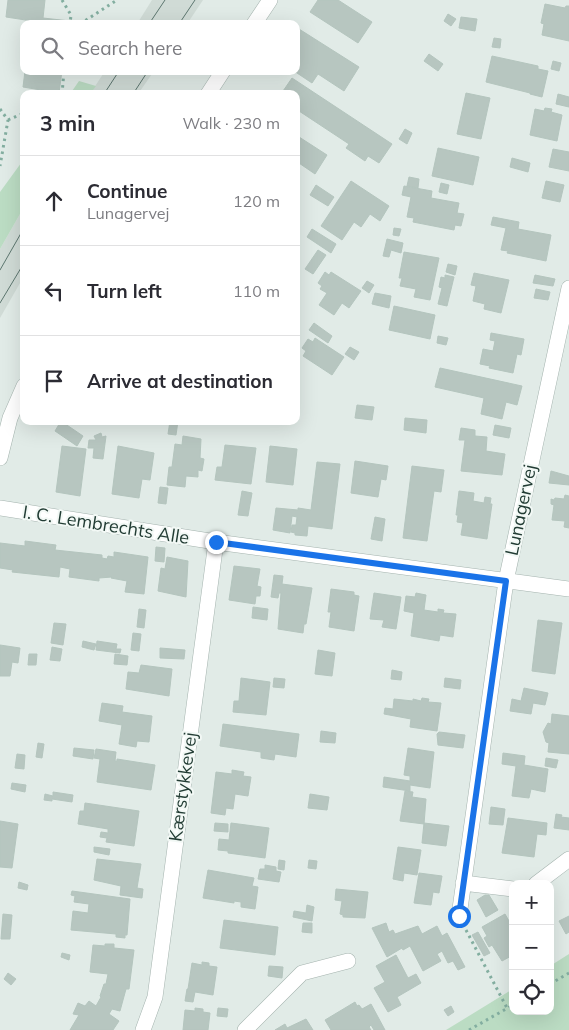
<!DOCTYPE html>
<html lang="en">
<head>
<meta charset="utf-8">
<style>
	:root { --surface:#fff; --page:#f2f2f3; --text:#2b2b33; --muted:#7c7c81; --line:#e1e1e2 }
	body { margin:0; font-family:Mulish,sans-serif; background:var(--page); color:var(--text) }
	.controls { position:absolute; right:15px; bottom:15px; display:grid; overflow:hidden; border-radius:10px; box-shadow:0 5px 20px #0002 }
	.controls button { width:45px; height:45px; display:grid; place-items:center; padding:0; border:0; border-bottom:1px solid var(--line); background:var(--surface); color:var(--text); font:25px sans-serif }
	.stop { position:absolute; width:15px; height:15px; margin:-11px; border:4px solid #1a73e8; border-radius:50%; background:#fff }
	.stop.end { background:#1a73e8; border-color:#fff; box-shadow:0 1px 5px #0008 }
	.list { margin:0; padding:0; list-style:none }
	h2 { display:flex; justify-content:space-between; align-items:center; height:65px; margin:0; padding:0 20px; font-size:21px }
	h2 small { font-size:16px; font-weight:400; color:var(--muted) }
	.list li { display:grid; grid-template-columns:32px 1fr auto; gap:15px; align-items:center; box-sizing:border-box; height:90px; padding:0 20px; border-top:1px solid var(--line) }
	.list b { display:block; font-size:19px; white-space:nowrap }
	.list p { margin:0; font-size:16px; white-space:nowrap; color:var(--muted) }
	.list em { font-size:16px; font-style:normal; color:var(--muted) }
	.icon { flex:none; width:28px; height:28px; fill:none; stroke:currentColor; stroke-width:2; stroke-linecap:round; stroke-linejoin:round }
	.map { position:relative; flex:none; width:569px; height:1030px; overflow:hidden }
	.search { position:absolute; background:var(--surface); box-shadow:0 5px 20px #0002; left:20px; top:20px; width:280px; height:55px; display:flex; align-items:center; gap:12px; box-sizing:border-box; padding:0 18px; border-radius:10px; color:var(--muted); font-size:19px }
	.panel { position:absolute; background:var(--surface); box-shadow:0 5px 20px #0002; left:20px; top:90px; width:280px; height:335px; border-radius:10px }
	.map>svg:first-child { display:block }
	.built { fill:#d0dbd6 }
	.green { fill:#bbdcc3 }
	.building { fill:#b7c6c0; stroke:#b4c5be }
	.lines { fill:none; stroke-linecap:round; stroke-linejoin:round }
	.minor-casing { stroke:#a4b3ae; stroke-width:16 }
	.path { stroke:#83aea0; stroke-width:3; stroke-dasharray:2.5 4; stroke-linecap:butt }
	.minor { stroke:#fff; stroke-width:15 }
	.tram { stroke:#5d7770; stroke-width:1 }
	.route { stroke:#1a73e8; stroke-width:6 }
	.labels { text-anchor:middle; stroke-width:4; stroke-linejoin:round; paint-order:stroke }
	.street-label { font-size:18px; fill:#223c34; stroke:#f2f8f5 }
</style>
</head>
<body>
<div class="map">
<svg width="569" height="1030" viewBox="0 0 569 1030">
	<rect width="100%" height="100%" fill="#e1ebe7"/>
	<path class="built" d="M 152,0 L 203,0 L 187,24 L 137,24 Z
		M 105,71 L 154,71 L 138,94 L 90,94 Z
		M 24,207 L 24,276 L 0,318 L 0,249 Z"/>
	<path class="green" d="M 79,81 L 96,86 L 90,94 L 70,94 Z
		M 24,159 L 24,207 L 0,249 L 0,192 Z
		M 569,954 L 569,1030 L 446,1030 L 513,989 L 513,1011 L 550,1011 L 550,966 Z"/>
	<path class="building" d="M 8,0 L 45,0 L 43,18 L 70,21 L 69,24 L 32,24 L 32,21 L 6,17 Z
		M 318,0 L 338,0 L 372,22 L 358,43 L 310,12 Z
		M 545,4 L 565,8 L 566,6 L 569,6 L 569,41 L 542,35 L 544,24 L 541,23 Z
		M 448,14 L 456,19 L 451,26 L 444,21 Z
		M 461,17 L 477,19 L 475,31 L 459,28 Z
		M 299,29 L 359,67 L 344,91 L 318,74 L 312,83 L 294,71 L 296,71 L 296,33 Z
		M 494,38 L 501,39 L 500,48 L 492,47 Z
		M 429,54 L 443,64 L 438,71 L 424,61 Z
		M 492,56 L 538,66 L 538,69 L 548,71 L 542,97 L 530,94 L 530,93 L 486,82 Z
		M 553,61 L 561,63 L 559,71 L 551,69 Z
		M 25,71 L 62,71 L 59,93 L 23,87 Z
		M 292,78 L 392,144 L 379,163 L 368,156 L 365,161 L 346,148 L 349,144 L 296,109 L 296,94 L 281,94 Z
		M 466,93 L 490,98 L 481,139 L 457,134 Z
		M 558,94 L 569,97 L 569,107 L 556,104 Z
		M 545,108 L 552,109 L 551,112 L 562,115 L 557,141 L 530,135 L 535,109 L 544,111 Z
		M 405,129 L 412,133 L 407,144 L 399,139 Z
		M 296,135 L 327,155 L 315,174 L 296,161 Z
		M 438,148 L 479,157 L 473,185 L 432,176 Z
		M 553,149 L 569,152 L 569,171 L 549,167 Z
		M 512,158 L 530,163 L 528,172 L 510,167 Z
		M 409,177 L 419,179 L 418,188 L 407,186 Z
		M 351,181 L 389,206 L 380,221 L 370,214 L 361,227 L 354,222 L 342,240 L 321,226 Z
		M 546,181 L 564,185 L 560,202 L 542,198 Z
		M 441,183 L 449,185 L 447,194 L 439,192 Z
		M 316,185 L 334,197 L 328,206 L 310,195 Z
		M 404,186 L 432,191 L 431,198 L 459,203 L 457,213 L 464,214 L 461,226 L 455,225 L 454,230 L 413,222 L 414,218 L 407,217 L 411,197 L 402,195 Z
		M 493,217 L 519,222 L 518,229 L 551,235 L 546,261 L 507,253 L 508,251 L 501,250 L 506,228 L 491,225 Z
		M 394,228 L 401,229 L 399,236 L 393,235 Z
		M 312,229 L 336,244 L 331,253 L 307,237 Z
		M 387,239 L 403,243 L 401,253 L 391,250 L 389,257 L 383,256 Z
		M 318,250 L 326,255 L 313,274 L 305,269 Z
		M 404,252 L 439,258 L 430,300 L 414,297 L 416,289 L 400,286 L 402,278 L 399,278 Z
		M 448,264 L 457,266 L 455,275 L 446,272 Z
		M 325,272 L 329,275 L 331,272 L 361,291 L 349,308 L 342,303 L 334,315 L 319,305 L 327,293 L 320,289 L 322,286 L 318,283 Z
		M 474,273 L 509,280 L 501,313 L 484,309 L 485,304 L 473,301 L 476,286 L 471,285 Z
		M 445,275 L 454,277 L 447,306 L 438,304 L 442,288 L 439,287 L 441,277 L 445,278 Z
		M 535,275 L 555,279 L 553,286 L 533,283 Z
		M 367,281 L 374,285 L 369,293 L 362,288 Z
		M 536,289 L 550,292 L 548,300 L 534,298 Z
		M 375,293 L 391,296 L 389,308 L 372,304 Z
		M 394,306 L 435,315 L 430,339 L 389,330 Z
		M 314,323 L 332,336 L 328,343 L 309,330 Z
		M 491,333 L 524,339 L 521,355 L 517,354 L 513,373 L 489,368 L 490,366 L 480,364 L 483,349 L 493,351 L 495,341 L 490,340 Z
		M 438,336 L 448,338 L 446,345 L 437,343 Z
		M 315,338 L 344,357 L 332,375 L 303,356 L 306,351 L 302,348 L 308,339 L 313,342 Z
		M 350,347 L 359,352 L 354,360 L 345,354 Z
		M 440,368 L 522,386 L 517,405 L 506,402 L 502,419 L 481,414 L 484,398 L 435,387 Z
		M 357,405 L 374,407 L 372,420 L 355,418 Z
		M 405,418 L 427,420 L 426,433 L 404,430 Z
		M 61,421 L 83,436 L 77,446 L 55,431 Z
		M 170,421 L 178,421 L 176,435 L 168,434 Z
		M 495,425 L 511,428 L 509,438 L 493,435 Z
		M 461,428 L 475,430 L 475,436 L 487,437 L 486,451 L 505,454 L 502,475 L 461,471 L 465,440 L 459,440 Z
		M 101,433 L 102,437 L 106,436 L 103,459 L 93,458 L 94,448 L 88,448 L 89,440 L 96,440 L 94,436 Z
		M 183,436 L 201,439 L 200,458 L 204,459 L 202,471 L 198,470 L 198,477 L 186,476 L 185,487 L 167,485 L 169,467 L 172,467 L 175,444 L 182,445 Z
		M 225,445 L 256,448 L 251,484 L 215,480 L 217,467 L 222,467 Z
		M 62,446 L 86,449 L 80,496 L 56,492 Z
		M 118,446 L 154,453 L 150,480 L 142,479 L 139,498 L 112,494 Z
		M 270,446 L 297,449 L 293,485 L 266,482 Z
		M 355,461 L 388,466 L 386,480 L 381,479 L 378,497 L 351,493 Z
		M 317,462 L 340,464 L 332,529 L 308,526 L 307,536 L 295,535 L 295,533 L 291,532 L 292,525 L 296,525 L 297,517 L 292,516 L 290,533 L 273,530 L 276,508 L 298,510 L 298,508 L 311,510 Z
		M 412,466 L 444,470 L 441,492 L 434,491 L 427,541 L 403,538 Z
		M 551,471 L 569,476 L 569,485 L 549,483 Z
		M 160,487 L 168,488 L 166,504 L 158,503 Z
		M 242,491 L 252,493 L 248,516 L 238,515 Z
		M 459,491 L 474,493 L 473,501 L 484,503 L 485,497 L 491,498 L 490,504 L 492,504 L 487,539 L 461,535 L 463,523 L 457,522 L 458,515 L 456,515 Z
		M 565,495 L 569,496 L 569,528 L 564,527 L 565,521 L 552,520 L 554,505 L 551,504 L 551,499 L 554,500 L 555,498 L 564,499 Z
		M 375,517 L 385,519 L 382,541 L 371,539 Z
		M 25,541 L 56,545 L 55,550 L 102,555 L 102,558 L 107,559 L 108,556 L 114,557 L 114,552 L 148,557 L 144,594 L 125,592 L 127,581 L 111,578 L 112,577 L 99,578 L 99,581 L 69,577 L 70,569 L 60,567 L 59,577 L 12,572 L 13,570 L 0,568 L 0,543 L 25,546 Z
		M 156,547 L 165,548 L 164,562 L 155,561 Z
		M 167,557 L 188,561 L 186,597 L 158,591 L 161,568 L 165,569 Z
		M 234,566 L 260,569 L 257,586 L 261,587 L 260,596 L 256,596 L 255,604 L 229,600 Z
		M 274,575 L 283,576 L 282,584 L 312,588 L 306,624 L 304,624 L 303,633 L 278,629 L 281,593 L 279,593 L 278,598 L 271,597 Z
		M 331,589 L 354,592 L 354,595 L 359,596 L 354,631 L 329,627 L 331,612 L 328,612 Z
		M 374,593 L 401,597 L 396,629 L 382,627 L 384,620 L 370,619 Z
		M 416,593 L 426,595 L 424,610 L 438,612 L 438,609 L 444,610 L 443,613 L 456,614 L 453,637 L 440,635 L 439,641 L 411,636 L 414,613 L 404,611 L 406,596 L 415,597 Z
		M 253,607 L 268,609 L 267,620 L 252,618 Z
		M 139,609 L 146,610 L 144,628 L 137,627 Z
		M 538,620 L 562,623 L 555,674 L 532,671 Z
		M 54,623 L 66,624 L 63,645 L 51,643 Z
		M 133,633 L 141,634 L 139,651 L 131,650 Z
		M 83,641 L 96,644 L 94,650 L 82,647 Z
		M 97,641 L 117,644 L 116,649 L 121,649 L 120,653 L 96,650 Z
		M 0,645 L 20,648 L 18,663 L 12,662 L 10,676 L 0,676 Z
		M 52,647 L 62,649 L 60,661 L 50,660 Z
		M 160,648 L 185,650 L 184,659 L 160,658 Z
		M 318,650 L 335,653 L 332,676 L 315,674 Z
		M 29,654 L 37,654 L 36,665 L 28,665 Z
		M 115,654 L 128,656 L 127,665 L 114,664 Z
		M 141,665 L 172,669 L 169,696 L 126,689 L 128,672 L 139,673 Z
		M 392,670 L 402,672 L 401,680 L 391,679 Z
		M 241,678 L 270,682 L 266,715 L 233,712 L 234,701 L 239,701 Z
		M 274,678 L 285,679 L 284,688 L 273,687 Z
		M 445,678 L 461,680 L 460,689 L 444,687 Z
		M 524,688 L 548,693 L 545,705 L 533,703 L 531,714 L 510,711 L 512,699 L 521,701 Z
		M 422,698 L 429,699 L 428,702 L 441,703 L 437,731 L 410,727 L 411,719 L 384,714 L 385,708 L 393,709 L 394,699 L 413,701 L 413,699 L 421,701 Z
		M 102,703 L 123,706 L 122,712 L 152,716 L 149,742 L 137,741 L 136,747 L 119,744 L 122,725 L 99,721 Z
		M 552,714 L 569,716 L 569,754 L 548,752 L 549,743 L 546,742 L 543,732 L 548,723 L 551,724 Z
		M 223,724 L 299,734 L 296,757 L 275,754 L 274,760 L 261,758 L 261,752 L 220,746 Z
		M 321,731 L 336,733 L 335,743 L 320,742 Z
		M 439,732 L 465,735 L 463,748 L 438,745 L 437,734 Z
		M 38,743 L 44,744 L 42,758 L 36,757 Z
		M 74,748 L 94,750 L 93,759 L 73,756 Z
		M 408,748 L 434,752 L 430,788 L 410,785 L 410,791 L 383,787 L 384,777 L 410,781 L 410,776 L 404,775 Z
		M 96,749 L 116,752 L 115,761 L 117,761 L 117,759 L 155,765 L 151,790 L 97,782 L 100,759 L 94,758 Z
		M 503,753 L 525,756 L 524,765 L 548,769 L 545,792 L 531,789 L 529,798 L 512,796 L 516,766 L 502,764 Z
		M 17,754 L 25,755 L 24,769 L 15,768 Z
		M 546,758 L 558,760 L 556,768 L 545,766 Z
		M 232,770 L 244,772 L 243,776 L 251,777 L 248,796 L 235,794 L 233,809 L 226,808 L 225,815 L 211,813 L 216,772 L 232,774 Z
		M 12,783 L 26,785 L 25,792 L 11,789 Z
		M 405,791 L 413,792 L 412,797 L 426,799 L 424,824 L 400,821 Z
		M 53,792 L 73,795 L 72,802 L 52,799 L 52,801 L 44,800 L 45,794 L 53,796 Z
		M 310,794 L 329,797 L 327,810 L 308,808 Z
		M 85,803 L 139,811 L 134,846 L 106,842 L 107,838 L 100,837 L 101,832 L 108,833 L 108,829 L 78,824 L 80,811 L 84,811 Z
		M 491,807 L 505,809 L 503,825 L 489,824 Z
		M 556,814 L 562,815 L 561,817 L 569,818 L 569,830 L 554,828 Z
		M 508,818 L 547,823 L 546,835 L 537,834 L 534,857 L 502,853 Z
		M 0,821 L 18,824 L 12,868 L 0,867 Z
		M 215,823 L 228,824 L 228,832 L 214,831 Z
		M 231,823 L 269,828 L 265,858 L 228,853 L 228,851 L 218,850 L 219,839 L 229,840 Z
		M 424,823 L 449,826 L 446,846 L 422,843 Z
		M 94,847 L 110,849 L 109,855 L 94,852 Z
		M 398,847 L 421,850 L 417,875 L 404,873 L 403,881 L 393,879 Z
		M 97,859 L 141,864 L 137,888 L 143,889 L 142,898 L 120,895 L 121,886 L 94,880 Z
		M 279,860 L 285,861 L 284,870 L 278,869 Z
		M 309,860 L 317,861 L 316,869 L 308,868 Z
		M 265,865 L 276,867 L 276,871 L 281,872 L 279,882 L 258,879 L 260,869 L 265,869 Z
		M 208,870 L 254,878 L 252,886 L 258,887 L 255,909 L 241,907 L 241,902 L 234,901 L 234,903 L 203,898 Z
		M 419,873 L 442,876 L 439,893 L 433,892 L 431,905 L 414,903 Z
		M 19,882 L 28,885 L 27,890 L 18,888 Z
		M 336,889 L 368,892 L 365,918 L 343,917 L 343,915 L 340,914 L 342,901 L 335,900 Z
		M 72,891 L 130,899 L 127,935 L 125,935 L 125,938 L 116,937 L 116,934 L 71,930 L 73,911 L 88,913 L 89,904 L 74,902 L 75,896 L 71,895 Z
		M 485,895 L 489,895 L 498,910 L 486,917 L 477,900 Z
		M 307,905 L 314,907 L 312,921 L 293,917 L 294,911 L 306,913 Z
		M 3,914 L 12,915 L 10,939 L 1,939 Z
		M 505,914 L 513,928 L 513,955 L 502,961 L 492,945 L 489,947 L 484,938 L 487,936 L 482,927 Z
		M 569,916 L 569,932 L 566,934 L 559,921 Z
		M 224,920 L 278,927 L 275,955 L 220,948 Z
		M 303,923 L 312,923 L 312,933 L 302,932 Z
		M 386,923 L 389,932 L 393,930 L 395,934 L 418,926 L 422,934 L 437,926 L 442,936 L 447,933 L 465,967 L 458,970 L 453,961 L 448,963 L 442,951 L 437,954 L 441,961 L 423,971 L 410,946 L 403,950 L 402,948 L 387,957 L 372,928 Z
		M 478,932 L 490,953 L 484,956 L 472,935 Z
		M 105,944 L 114,944 L 114,948 L 134,950 L 129,989 L 126,989 L 120,1011 L 112,1009 L 109,1014 L 119,1021 L 113,1030 L 70,1030 L 79,1015 L 73,1014 L 78,1003 L 85,1006 L 89,1001 L 96,1006 L 101,997 L 100,996 L 104,984 L 106,984 L 108,974 L 90,972 L 93,945 L 105,946 Z
		M 62,953 L 70,955 L 69,960 L 61,957 Z
		M 396,955 L 408,978 L 416,974 L 421,983 L 397,997 L 401,1005 L 388,1012 L 374,988 L 385,982 L 376,966 Z
		M 202,962 L 209,963 L 209,966 L 217,967 L 213,995 L 195,992 L 193,1002 L 185,1001 L 187,989 L 188,989 L 192,963 L 202,965 Z
		M 269,966 L 283,967 L 282,978 L 268,976 Z
		M 8,973 L 16,979 L 11,985 L 4,979 Z
		M 355,1002 L 357,1006 L 359,1005 L 362,1009 L 371,1004 L 385,1030 L 374,1030 L 371,1025 L 369,1027 L 371,1030 L 331,1030 L 325,1020 Z
		M 451,1006 L 454,1012 L 448,1016 L 444,1010 Z
		M 195,1008 L 203,1009 L 203,1012 L 210,1013 L 208,1030 L 183,1030 L 185,1010 L 195,1011 Z
		M 218,1008 L 228,1009 L 227,1017 L 217,1016 Z
		M 306,1019 L 313,1030 L 275,1030 L 285,1024 L 287,1028 Z"/>
	<g class="lines">
		<g class="minor-casing">
			<path id="minor" d="M 254,24 L 270,0
				M 208,94 L 223,71
				M 0,458 L 10,418 L 24,386
				M 0,508 L 216,542 L 569,589
				M 463,883 L 513,889
				M 536,884 L 569,859
				M 459,916 L 506,581 L 569,288
				M 143,1030 L 155,997 L 216,542
				M 245,1030 L 302,973 L 348,961"/>
		</g>
		<path class="path" d="M 62,0 L 71,15 L 70,24
			M 80,24 L 117,0
			M 62,94 L 64,71
			M 0,109 L 8,120 L 0,166
			M 8,120 L 24,113
			M 466,930 L 507,1008
			M 550,984 L 569,973
			M 469,1030 L 513,1005"/>
		<use href="#minor" class="minor"/>
		<path class="tram" d="M 149,24 L 165,0
			M 179,24 L 195,0
			M 104,94 L 119,71
			M 133,94 L 148,71
			M 0,270 L 24,228
			M 0,303 L 24,263"/>
	</g>
	<g class="lines">
		<path class="route" d="M 216,542 L 506,581 L 459,916"/>
	</g>
	<g class="labels">
		<g class="street-label">
			<text transform="translate(521 510) rotate(-78)" y="6">Lunagervej</text>
			<text transform="translate(106 525) rotate(9)" y="6">I. C. Lembrechts Alle</text>
			<text transform="translate(183 787) rotate(-82)" y="6">Kærstykkevej</text>
		</g>
	</g>
</svg>
<div class="controls">
<button>+</button>
<button>−</button>
<button><svg class="icon" aria-label="locate" viewBox="0 0 24 24"><circle cx="12" cy="12" r="6"/><path d="M12 2v4M12 18v4M2 12h4M18 12h4"/></svg></button>
</div>
<div class="stop" style="left:459px;top:916px"></div>
<div class="stop end" style="left:216px;top:542px"></div>
<div class="search"><svg class="icon" aria-label="search" viewBox="0 0 24 24"><circle cx="10" cy="10" r="6"/><path d="M15 15l6 6"/></svg>Search here</div>
<section class="panel">
<h2>3 min<small>Walk · 230 m</small></h2>
<ul class="list">
<li><svg class="icon" aria-label="ahead" viewBox="0 0 24 24"><path d="M12 20V5M6 11l6-6 6 6"/></svg><div><b>Continue</b><p>Lunagervej</p></div><em>120 m</em></li>
<li><svg class="icon" aria-label="left" viewBox="0 0 24 24"><path d="M17 20v-9H6M10 6l-5 5 5 5"/></svg><div><b>Turn left</b></div><em>110 m</em></li>
<li><svg class="icon" aria-label="arrive" viewBox="0 0 24 24"><path d="M6 21V4h12l-3 4 3 4H6"/></svg><div><b>Arrive at destination</b></div></li>
</ul>
</section>
</div>
</body>
</html>
